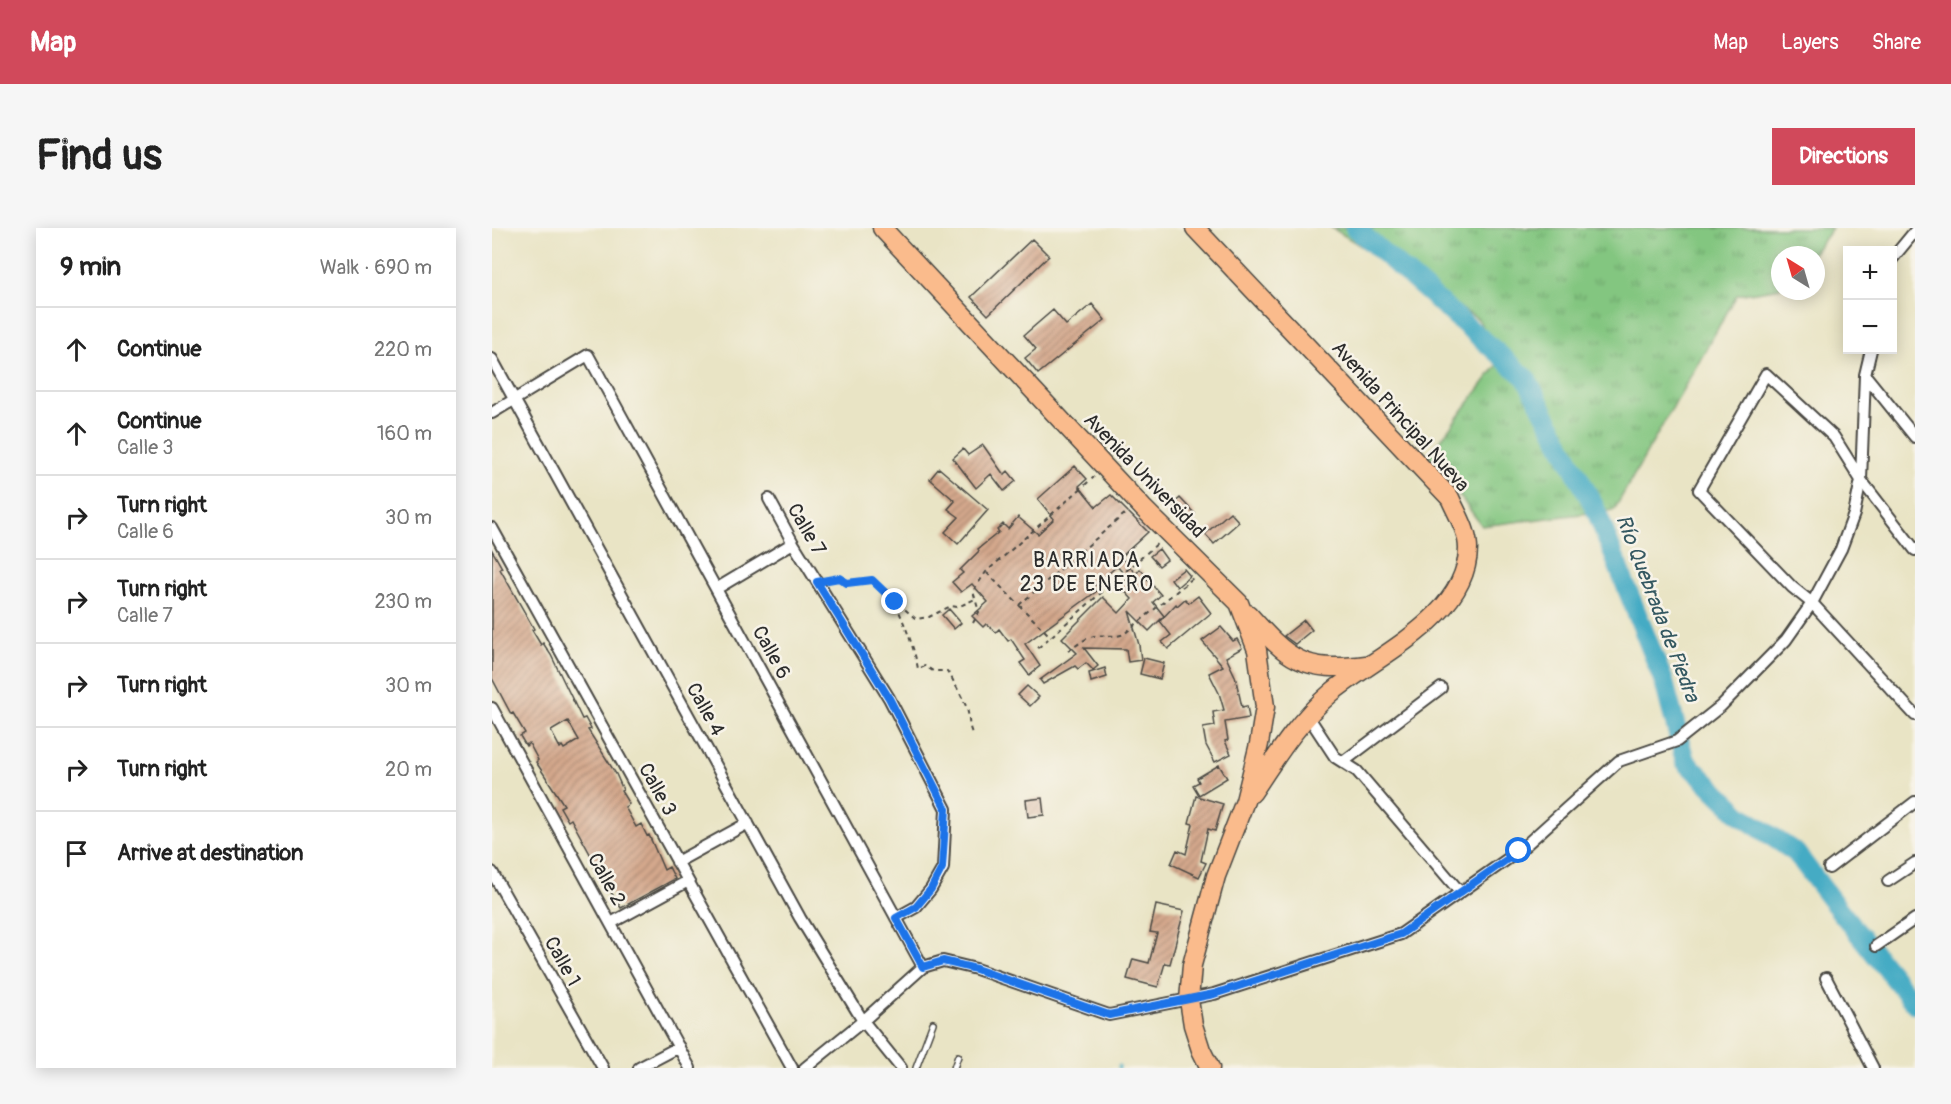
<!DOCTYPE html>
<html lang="en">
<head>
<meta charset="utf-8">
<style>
	:root { --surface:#fff; --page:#f6f6f6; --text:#222; --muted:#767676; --line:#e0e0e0; --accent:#d1495b }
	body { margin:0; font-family:Pangolin,sans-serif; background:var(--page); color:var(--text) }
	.controls { position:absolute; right:18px; top:18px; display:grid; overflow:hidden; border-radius:0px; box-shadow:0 3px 15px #0003 }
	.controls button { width:54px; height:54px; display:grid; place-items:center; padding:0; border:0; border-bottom:2px solid var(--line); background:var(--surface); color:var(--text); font:30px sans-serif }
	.compass { position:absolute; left:1279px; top:18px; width:54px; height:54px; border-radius:50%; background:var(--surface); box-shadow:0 3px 15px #0003; rotate:323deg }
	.stop { position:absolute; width:18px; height:18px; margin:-14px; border:4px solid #1a73e8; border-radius:50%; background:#fff }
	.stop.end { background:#1a73e8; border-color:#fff; box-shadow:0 2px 6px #0008 }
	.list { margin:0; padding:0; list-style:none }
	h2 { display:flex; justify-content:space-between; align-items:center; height:78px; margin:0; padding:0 24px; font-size:26px }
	h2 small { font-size:20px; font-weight:400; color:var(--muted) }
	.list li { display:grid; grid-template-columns:39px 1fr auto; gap:18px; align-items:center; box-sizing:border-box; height:84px; padding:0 24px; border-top:2px solid var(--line) }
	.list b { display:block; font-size:22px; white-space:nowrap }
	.list p { margin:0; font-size:20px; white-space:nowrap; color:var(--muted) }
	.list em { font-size:20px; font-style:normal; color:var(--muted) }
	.icon { flex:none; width:33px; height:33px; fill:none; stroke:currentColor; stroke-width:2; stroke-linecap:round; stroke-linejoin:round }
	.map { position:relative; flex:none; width:1423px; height:840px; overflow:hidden; border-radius:0px }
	header { display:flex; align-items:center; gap:36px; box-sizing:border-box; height:84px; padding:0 30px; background:var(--accent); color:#fff }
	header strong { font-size:28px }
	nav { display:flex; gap:33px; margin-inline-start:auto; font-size:21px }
	.intro { display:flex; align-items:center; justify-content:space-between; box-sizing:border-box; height:144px; padding:0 36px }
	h1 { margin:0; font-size:42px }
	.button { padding:15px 27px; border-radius:0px; background:var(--accent); color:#fff; font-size:21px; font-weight:700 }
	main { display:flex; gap:36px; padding:0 36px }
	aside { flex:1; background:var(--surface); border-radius:0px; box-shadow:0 3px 15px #0003 }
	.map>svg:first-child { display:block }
	.grass { fill:url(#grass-tufts); stroke:#577856; stroke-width:1.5 }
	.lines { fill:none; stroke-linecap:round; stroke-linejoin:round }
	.stream { stroke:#44abc4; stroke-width:3 }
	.river { stroke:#44abc4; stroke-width:20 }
	.building { fill:url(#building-hatch); fill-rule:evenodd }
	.service-casing { stroke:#484742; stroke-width:8 }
	.minor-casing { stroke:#484742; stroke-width:14 }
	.trunk-casing { stroke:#484742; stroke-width:21 }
	.path { stroke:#484742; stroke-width:2; stroke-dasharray:4.5 4.5; stroke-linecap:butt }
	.service { stroke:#fff; stroke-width:5 }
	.minor { stroke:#fff; stroke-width:10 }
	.trunk { stroke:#fabb8c; stroke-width:18 }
	.route { stroke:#1a73e8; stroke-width:8 }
	.labels { text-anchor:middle; stroke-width:5; stroke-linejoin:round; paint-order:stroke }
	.street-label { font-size:20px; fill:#2b2b2b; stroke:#f7f3e8 }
	.neighbourhood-label { font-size:21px; letter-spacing:1.5px; fill:#2b2b2b; stroke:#f7f3e8 }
	.water-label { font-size:21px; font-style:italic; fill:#345861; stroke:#f7f3e8 }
</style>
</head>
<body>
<header>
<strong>Map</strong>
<nav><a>Map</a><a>Layers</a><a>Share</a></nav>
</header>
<div class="intro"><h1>Find us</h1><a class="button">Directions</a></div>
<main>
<aside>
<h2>9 min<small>Walk · 690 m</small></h2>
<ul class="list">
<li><svg class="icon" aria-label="ahead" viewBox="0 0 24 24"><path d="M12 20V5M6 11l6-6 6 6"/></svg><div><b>Continue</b></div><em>220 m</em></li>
<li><svg class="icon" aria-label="ahead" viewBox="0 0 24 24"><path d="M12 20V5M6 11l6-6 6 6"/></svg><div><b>Continue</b><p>Calle 3</p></div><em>160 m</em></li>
<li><svg class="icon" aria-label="right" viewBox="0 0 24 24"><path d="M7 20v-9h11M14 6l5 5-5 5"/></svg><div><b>Turn right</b><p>Calle 6</p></div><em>30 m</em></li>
<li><svg class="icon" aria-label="right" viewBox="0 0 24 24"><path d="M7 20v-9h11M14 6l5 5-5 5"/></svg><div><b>Turn right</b><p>Calle 7</p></div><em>230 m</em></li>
<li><svg class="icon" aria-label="right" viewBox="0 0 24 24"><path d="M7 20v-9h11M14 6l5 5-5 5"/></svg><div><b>Turn right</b></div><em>30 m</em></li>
<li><svg class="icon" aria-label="right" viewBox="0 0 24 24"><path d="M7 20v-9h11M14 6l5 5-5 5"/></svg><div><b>Turn right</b></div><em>20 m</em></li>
<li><svg class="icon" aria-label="arrive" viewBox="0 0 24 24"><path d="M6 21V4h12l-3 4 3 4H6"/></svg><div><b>Arrive at destination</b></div></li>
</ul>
</aside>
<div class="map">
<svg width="1423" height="840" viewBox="0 0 1423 840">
	<defs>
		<pattern id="grass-tufts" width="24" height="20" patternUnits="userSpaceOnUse" patternTransform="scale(1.5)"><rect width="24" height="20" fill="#83c680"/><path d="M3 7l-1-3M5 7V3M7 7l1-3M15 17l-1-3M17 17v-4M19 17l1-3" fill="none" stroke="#6ba169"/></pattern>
		<pattern id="building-hatch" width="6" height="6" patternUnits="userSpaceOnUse" patternTransform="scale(1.5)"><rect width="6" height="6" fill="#d4a88c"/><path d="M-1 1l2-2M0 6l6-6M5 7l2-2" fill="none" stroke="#ac8973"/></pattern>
	</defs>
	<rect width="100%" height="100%" fill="#f7f3e8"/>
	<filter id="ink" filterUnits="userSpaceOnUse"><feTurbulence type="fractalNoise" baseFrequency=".0167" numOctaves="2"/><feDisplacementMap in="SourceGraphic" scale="12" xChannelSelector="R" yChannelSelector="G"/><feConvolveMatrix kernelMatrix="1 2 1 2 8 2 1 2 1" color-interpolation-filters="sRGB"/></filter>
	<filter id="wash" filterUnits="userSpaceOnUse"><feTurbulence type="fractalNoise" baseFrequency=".008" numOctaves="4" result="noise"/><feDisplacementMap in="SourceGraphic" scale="24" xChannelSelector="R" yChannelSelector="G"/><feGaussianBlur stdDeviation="1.35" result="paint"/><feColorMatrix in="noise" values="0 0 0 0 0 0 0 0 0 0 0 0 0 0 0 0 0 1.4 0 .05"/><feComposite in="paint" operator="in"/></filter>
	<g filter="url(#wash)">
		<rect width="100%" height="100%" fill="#e9e4c5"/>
		<path class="grass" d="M 840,0 L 1340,0 L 1320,27 L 1288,27 L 1288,60 L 1245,67 L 1122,282 L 990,298 L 937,227 L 1009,132 L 986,91 Z"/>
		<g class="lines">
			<path class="stream" d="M 627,838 L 627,840"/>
			<path class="river" d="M 863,0 L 1034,150 L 1103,280 L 1172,454 L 1193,533 L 1247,586 L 1304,625 L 1340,673 L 1423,776"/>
		</g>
		<g id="blocks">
			<path class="building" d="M 540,11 L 557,28 L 496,87 L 479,69 Z
				M 600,76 L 613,92 L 546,146 L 533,130 L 544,121 L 532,107 L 561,82 L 574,97 Z
				M 491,217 L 512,247 L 516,243 L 524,253 L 512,263 L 499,246 L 484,260 L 461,230 L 471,221 L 476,227 Z
				M 583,238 L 595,251 L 587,258 L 604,279 L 619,267 L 656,304 L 629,329 L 644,346 L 648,341 L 657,350 L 655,351 L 669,367 L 661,374 L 672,388 L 657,403 L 637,383 L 647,417 L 649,432 L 636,434 L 634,421 L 592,420 L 606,438 L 601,442 L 594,435 L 586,441 L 583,438 L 551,456 L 548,452 L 585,425 L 570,410 L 611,369 L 627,385 L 640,371 L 628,358 L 636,351 L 625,338 L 601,359 L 605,363 L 533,416 L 548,438 L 537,447 L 528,435 L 533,432 L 519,411 L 516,413 L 507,401 L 504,404 L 494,396 L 491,399 L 480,388 L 496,374 L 480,356 L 469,364 L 460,354 L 471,345 L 468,342 L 487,323 L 486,321 L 507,304 L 505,302 L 511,296 L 516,301 L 526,289 L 546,306 L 562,291 L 546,271 Z
				M 447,240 L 496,282 L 466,316 L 453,304 L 467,289 L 456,281 L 463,273 L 438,251 Z
				M 688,270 L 703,286 L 695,293 L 680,277 Z
				M 738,284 L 747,294 L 722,316 L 713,306 Z
				M 667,321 L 675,332 L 667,338 L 658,328 Z
				M 0,322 L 10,340 L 8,341 L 42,401 L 40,402 L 49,417 L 51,415 L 59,427 L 90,491 L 93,490 L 99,501 L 96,502 L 124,546 L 131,562 L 129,563 L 137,576 L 133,579 L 144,599 L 149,596 L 155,608 L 157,607 L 172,642 L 177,639 L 183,651 L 129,680 L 101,636 L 103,635 L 79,591 L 76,593 L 68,579 L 72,577 L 44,534 L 46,532 L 37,515 L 34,518 L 28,508 L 33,505 L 21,485 L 19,486 L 0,450 ZM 76,493 L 87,512 L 72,521 L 70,518 L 68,520 L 59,503 Z
				M 692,341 L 698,348 L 685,359 L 679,351 Z
				M 706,368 L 719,385 L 676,421 L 670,414 L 679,407 L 668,393 L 684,376 L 685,378 L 693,371 L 697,375 Z
				M 457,381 L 469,395 L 462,401 L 450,387 Z
				M 812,392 L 820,402 L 803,416 L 792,408 Z
				M 729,399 L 741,413 L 745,411 L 750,420 L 734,429 L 743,448 L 750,479 L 755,478 L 757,490 L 733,494 L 736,512 L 733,513 L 739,526 L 723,534 L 714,517 L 711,500 L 723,498 L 721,484 L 732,482 L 727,465 L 717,445 L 731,438 L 710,413 Z
				M 652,430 L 672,435 L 668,451 L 648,446 Z
				M 613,440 L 615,449 L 599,454 L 597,445 Z
				M 535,458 L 547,469 L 538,478 L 526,467 Z
				M 727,537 L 735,550 L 707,567 L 701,557 L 707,554 L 705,550 Z
				M 704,568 L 731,576 L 723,603 L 716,601 L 709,633 L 714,635 L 707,649 L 679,636 L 685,622 L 694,626 L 701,596 L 697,595 Z
				M 550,570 L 552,587 L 536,589 L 534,572 Z
				M 664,677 L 692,683 L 678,736 L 673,735 L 666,759 L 635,751 L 641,731 L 657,735 L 665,705 L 658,704 Z"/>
		</g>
	</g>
	<g filter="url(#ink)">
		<use href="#blocks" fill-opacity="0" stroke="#484742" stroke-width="1.5"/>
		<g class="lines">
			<g class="service-casing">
				<path id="service" d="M 424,840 L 441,795
					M 462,840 L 466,828"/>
			</g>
			<g class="minor-casing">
				<path id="minor" d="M 1400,31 L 1423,3
					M 0,131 L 308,690 L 371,793 L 409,840
					M 1373,147 L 1423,209
					M 0,185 L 96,127 L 431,739
					M 277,271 L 301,315 L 397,470 L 454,581 L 451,640 L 439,661 L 424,679 L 404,690
					M 0,300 L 300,840
					M 1423,322 L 1369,252 L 1342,209 L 1274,146 L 1207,262 L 1300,359 L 1320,375 L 1423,487
					M 224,361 L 301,315
					M 0,480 L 198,840
					M 816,488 L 843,529 L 865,543 L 968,664
					M 851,534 L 949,460
					M 185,634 L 256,595
					M 1337,640 L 1423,574
					M 0,644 L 111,840
					M 1396,653 L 1423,635
					M 119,695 L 196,653
					M 1384,718 L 1423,691
					M 1334,750 L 1381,840
					M 147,840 L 187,819
					M 313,840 L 371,793 L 431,739 L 451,733 L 484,741 L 617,787 L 722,766 L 909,706 L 1027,623 L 1127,533 L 1185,513 L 1229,478 L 1294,412 L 1320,375 L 1349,321 L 1362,286 L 1369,252 L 1373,147 L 1379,122"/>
			</g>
			<g class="trunk-casing">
				<path id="trunk" d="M 390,0 L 651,280 L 747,375 L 765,422 L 773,479 L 767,516 L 753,573 L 724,648 L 700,737 L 697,772 L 701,797 L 709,822 L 718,840
					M 703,0 L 958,270 C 965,286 976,303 976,321 C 975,389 885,427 839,465 C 806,493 784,529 760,565
					M 756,386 C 796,431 811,445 874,437"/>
			</g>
			<path class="path" d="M 495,345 L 559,409
				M 336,351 L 347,350 L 355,355 L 380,352 L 424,391 L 437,389 L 459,378 L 466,379 L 483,371
				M 404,376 C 413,398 422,418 426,441 L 433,438 L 441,443 L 455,443 C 458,446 474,476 475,481 C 478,490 476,497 480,505
				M 527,377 L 636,283
				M 481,395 L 487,384 L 481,363 L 494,344 L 602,249
				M 546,420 L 666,315
				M 576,423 C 584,418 593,410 602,408 C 613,406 623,410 632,406 L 701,350"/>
			<use href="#service" class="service"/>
			<use href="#minor" class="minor"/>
			<use href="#trunk" class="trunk"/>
		</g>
	</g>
	<g class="lines" filter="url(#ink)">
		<path class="route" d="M 403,374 L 380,352 L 355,355 L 347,350 L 325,354 L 397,470 L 454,581 L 450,640 L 439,661 L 424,679 L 404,690 L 431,739 L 451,733 L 484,741 L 617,787 L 722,766 L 909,706 L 1027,623"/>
	</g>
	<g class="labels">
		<g class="street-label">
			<text transform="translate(909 188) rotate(48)" y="7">Avenida Principal Nueva</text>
			<text transform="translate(653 247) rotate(46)" y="7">Avenida Universidad</text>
			<text transform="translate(315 301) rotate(60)" y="7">Calle 7</text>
			<text transform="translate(280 424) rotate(61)" y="7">Calle 6</text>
			<text transform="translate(214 481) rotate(61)" y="7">Calle 4</text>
			<text transform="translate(166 561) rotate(61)" y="7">Calle 3</text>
			<text transform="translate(115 651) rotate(61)" y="7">Calle 2</text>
			<text transform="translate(71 733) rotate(61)" y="7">Calle 1</text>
		</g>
		<g class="neighbourhood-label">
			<text x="595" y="339">BARRIADA<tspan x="595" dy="24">23 DE ENERO</tspan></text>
		</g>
		<g class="water-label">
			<text transform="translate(1166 380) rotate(69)" y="7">Río Quebrada de Piedra</text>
		</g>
	</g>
</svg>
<div class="controls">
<button>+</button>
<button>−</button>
</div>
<svg class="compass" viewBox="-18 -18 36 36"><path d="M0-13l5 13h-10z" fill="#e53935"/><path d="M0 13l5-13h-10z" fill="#767676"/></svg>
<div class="stop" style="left:1027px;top:623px"></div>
<div class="stop end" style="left:403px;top:374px"></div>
</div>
</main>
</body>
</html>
